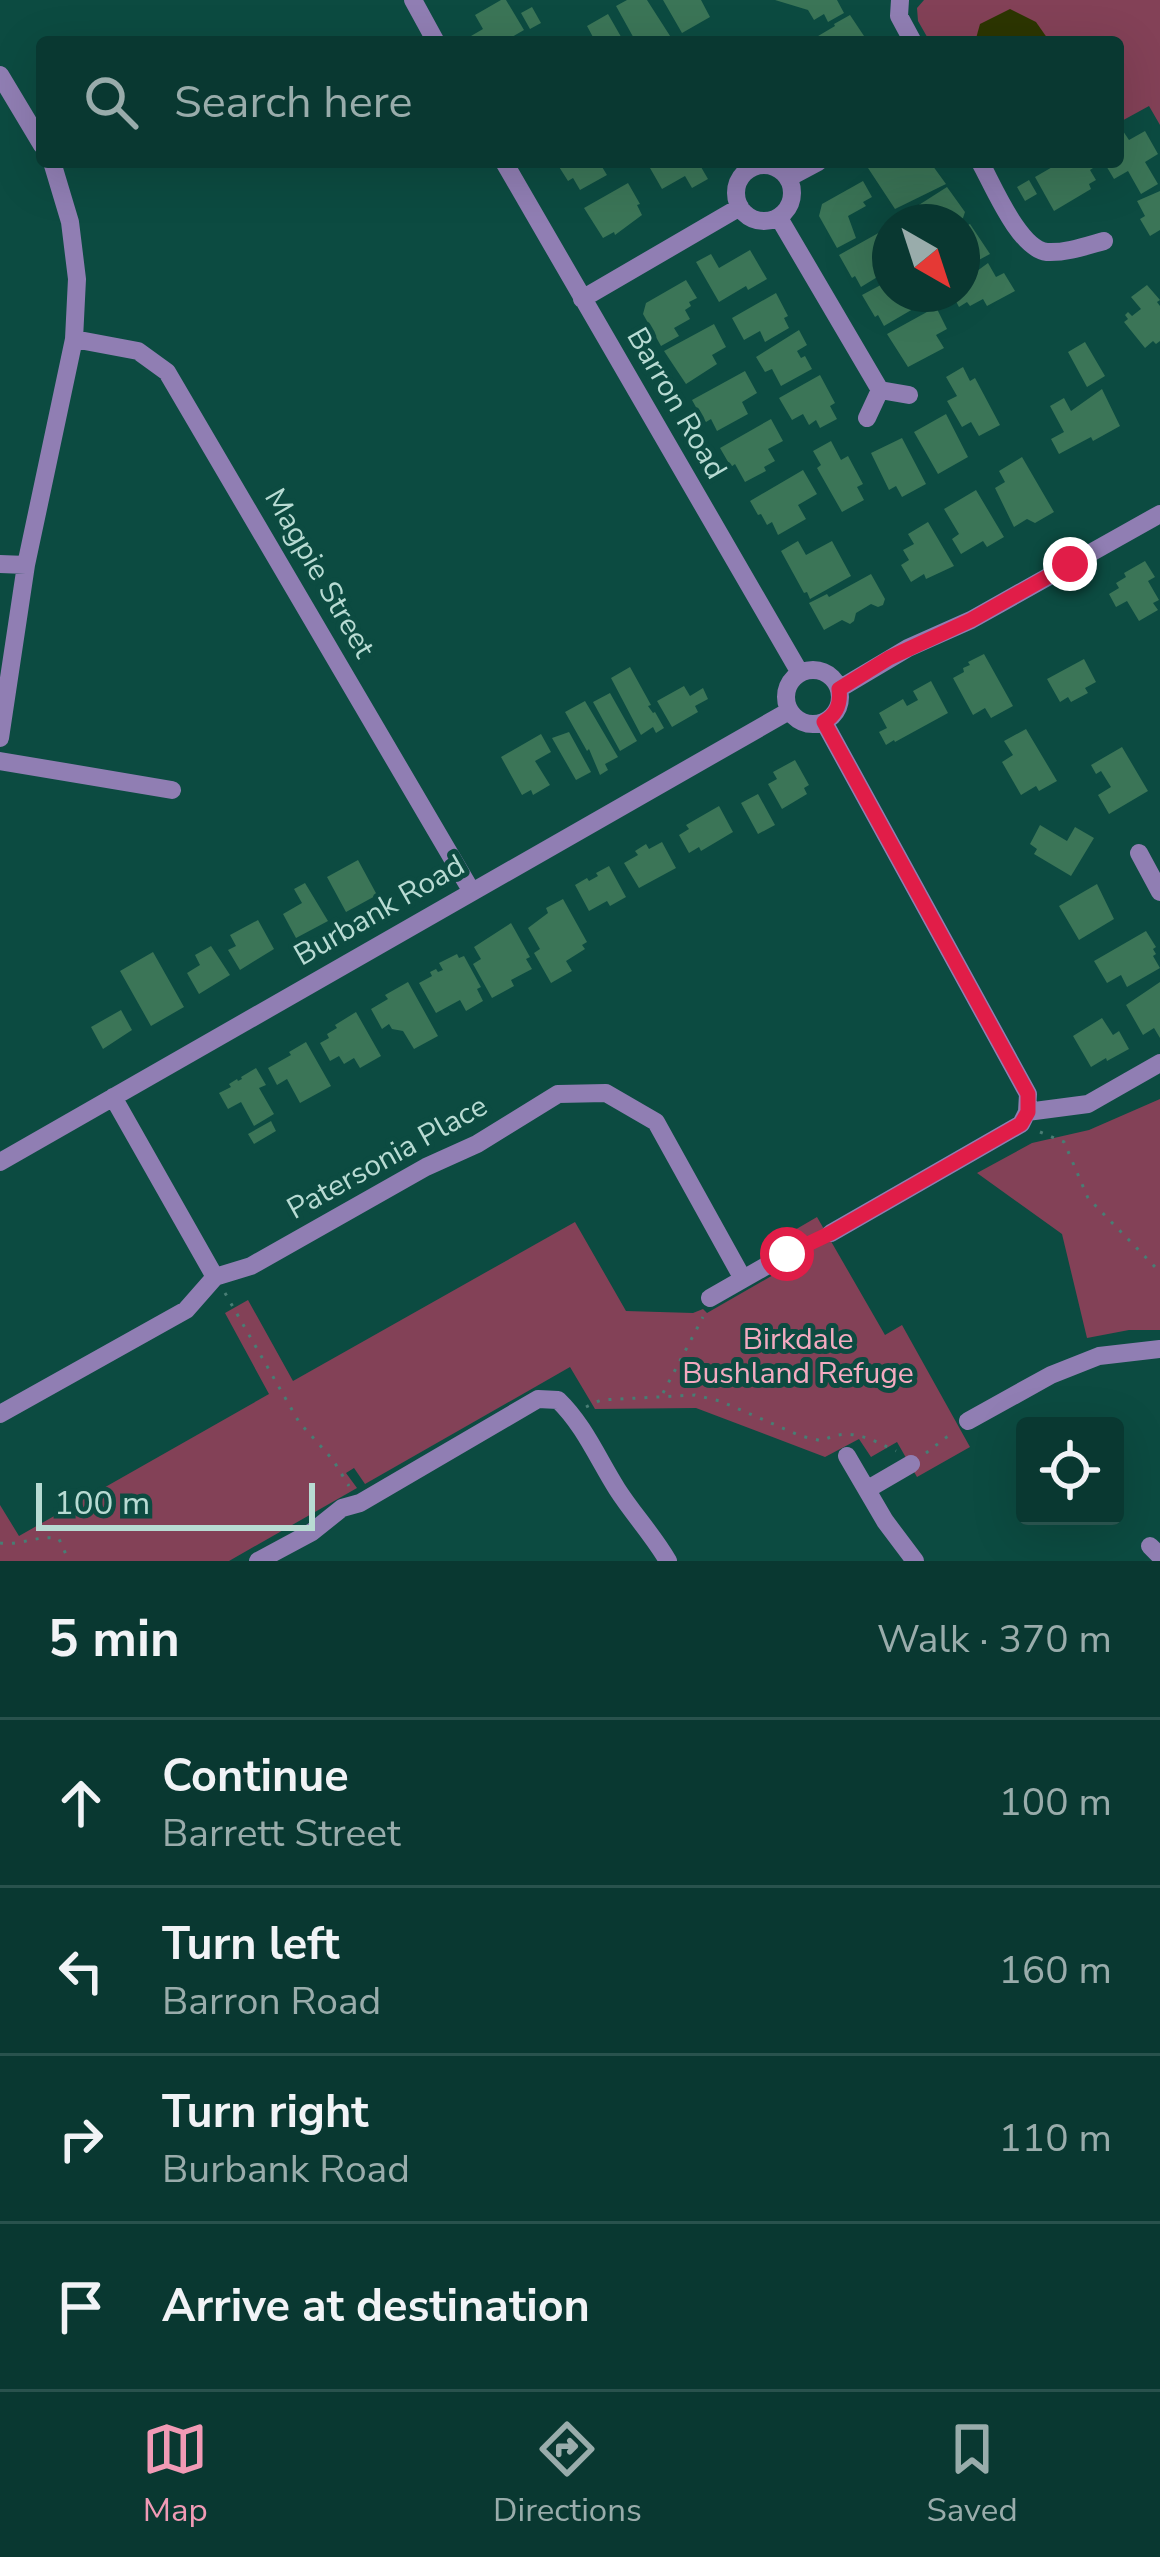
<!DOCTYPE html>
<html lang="en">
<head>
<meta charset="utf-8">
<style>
	:root { --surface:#093831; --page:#123f39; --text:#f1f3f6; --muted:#99acab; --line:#29524d; --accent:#f09ab5 }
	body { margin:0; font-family:"Nunito Sans",sans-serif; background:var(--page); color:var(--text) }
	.controls { position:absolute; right:36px; bottom:36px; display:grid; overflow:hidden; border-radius:12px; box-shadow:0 12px 48px #0002 }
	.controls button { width:108px; height:108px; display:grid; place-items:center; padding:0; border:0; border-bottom:3px solid var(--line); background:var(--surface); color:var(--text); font:60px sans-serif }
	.compass { position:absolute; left:872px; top:204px; width:108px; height:108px; border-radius:50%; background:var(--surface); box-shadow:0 12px 48px #0002; rotate:141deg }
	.scale { position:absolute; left:36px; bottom:30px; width:279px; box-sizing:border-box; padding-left:12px; border:6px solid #b8dbd3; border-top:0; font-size:33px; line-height:42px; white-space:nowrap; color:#b8dbd3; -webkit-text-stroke:9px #0c4b41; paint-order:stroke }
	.stop { position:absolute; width:36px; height:36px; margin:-27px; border:9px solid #e11d48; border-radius:50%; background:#fff }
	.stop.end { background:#e11d48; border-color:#fff; box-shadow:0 3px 12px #0008 }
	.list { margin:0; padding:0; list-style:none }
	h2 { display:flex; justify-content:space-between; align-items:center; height:156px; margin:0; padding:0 48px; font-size:51px }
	h2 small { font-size:39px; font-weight:400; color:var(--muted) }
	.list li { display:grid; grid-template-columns:78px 1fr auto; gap:36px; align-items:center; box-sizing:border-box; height:168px; padding:0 48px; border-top:3px solid var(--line) }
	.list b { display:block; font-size:45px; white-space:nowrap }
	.list p { margin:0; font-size:39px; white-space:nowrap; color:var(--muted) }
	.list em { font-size:39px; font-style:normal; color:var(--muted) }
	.icon { flex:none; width:66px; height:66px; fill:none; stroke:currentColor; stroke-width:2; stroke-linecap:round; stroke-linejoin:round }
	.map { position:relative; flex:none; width:1160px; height:1561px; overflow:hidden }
	.search { position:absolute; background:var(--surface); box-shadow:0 12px 48px #0002; left:36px; right:36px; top:36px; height:132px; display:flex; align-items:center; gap:30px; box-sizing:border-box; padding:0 42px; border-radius:12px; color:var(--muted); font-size:45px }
	.sheet { height:828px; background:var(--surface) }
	nav { display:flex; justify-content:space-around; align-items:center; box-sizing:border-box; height:168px; border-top:3px solid var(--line); background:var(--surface); font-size:33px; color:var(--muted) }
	nav a { display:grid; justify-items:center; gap:6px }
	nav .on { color:var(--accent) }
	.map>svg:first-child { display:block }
	.green { fill:#834157 }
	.water { fill:#2c3501 }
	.building { fill:#3b7557 }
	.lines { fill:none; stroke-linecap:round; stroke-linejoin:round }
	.path { stroke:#487d74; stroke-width:3; stroke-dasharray:3 9; stroke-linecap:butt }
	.minor { stroke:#907eb3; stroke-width:18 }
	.route { stroke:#e11d48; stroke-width:15 }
	.labels { text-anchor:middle; stroke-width:10; stroke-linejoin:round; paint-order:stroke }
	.street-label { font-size:30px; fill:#b8dbd3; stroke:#0c4b41 }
	.park-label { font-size:30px; fill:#f3aac0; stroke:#0c4b41 }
</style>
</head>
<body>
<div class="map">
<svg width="1160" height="1561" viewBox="0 0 1160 1561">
	<rect width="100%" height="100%" fill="#0c4b41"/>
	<path class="green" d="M 924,0 L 1160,0 L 1160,125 L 1149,106 L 1118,123 L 1118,42 L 930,42 L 918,21 L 917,8 Z
		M 1160,1099 L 1160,1330 L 1129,1330 L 1087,1338 L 1062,1234 L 977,1173 L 1032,1143 L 1089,1130 Z
		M 817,1217 L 885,1335 L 902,1325 L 970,1447 L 917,1477 L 897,1442 L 871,1457 L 859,1439 L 825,1457 L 696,1408 L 595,1409 L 570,1367 L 365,1484 L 354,1468 L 346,1473 L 357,1488 L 229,1561 L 0,1561 L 0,1505 L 19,1536 L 269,1394 L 225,1313 L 248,1300 L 293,1381 L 575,1222 L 626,1311 L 693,1313 L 703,1309 L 707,1313 L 794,1263 L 781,1238 Z"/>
	<path class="water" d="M 1010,9 L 1036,22 L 1050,42 L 975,42 L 980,24 Z"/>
	<path class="building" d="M 501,0 L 506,0 L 524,30 L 503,42 L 474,42 L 471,36 L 483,29 L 475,15 Z
		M 627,0 L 647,0 L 672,39 L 666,42 L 636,42 L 616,6 Z
		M 663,0 L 701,0 L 710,17 L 682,33 Z
		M 775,0 L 837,0 L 844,13 L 828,22 L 824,14 L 814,20 L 808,10 Z
		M 532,7 L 541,23 L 530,29 L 521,13 Z
		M 608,14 L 624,42 L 589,42 L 594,39 L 587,26 Z
		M 850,15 L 868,42 L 808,42 L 835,26 L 834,24 Z
		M 1118,129 L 1123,131 L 1129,140 L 1145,131 L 1158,154 L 1145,162 L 1158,184 L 1141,194 L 1128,171 L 1114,179 L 1105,164 L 1118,162 Z
		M 556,162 L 599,162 L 607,175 L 580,190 L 573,178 L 568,181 Z
		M 659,162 L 709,162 L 701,167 L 708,179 L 692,188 L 685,176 L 662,189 L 650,168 Z
		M 879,162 L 883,162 L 886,168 L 897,162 L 930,162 L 946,184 L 895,209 L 868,168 Z
		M 1061,162 L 1090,162 L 1093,168 L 1090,170 L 1096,180 L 1089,184 L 1091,189 L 1054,211 L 1035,177 Z
		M 1029,180 L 1037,194 L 1025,201 L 1017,187 Z
		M 863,181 L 872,197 L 863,202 L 866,206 L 848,216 L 856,238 L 837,248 L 819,216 L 822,204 Z
		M 628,183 L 640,204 L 637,205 L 642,215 L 615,235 L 614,232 L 603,238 L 584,208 Z
		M 947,187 L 965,212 L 963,218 L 956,222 L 903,222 L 900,217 Z
		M 1160,191 L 1160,230 L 1150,236 L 1140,219 L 1145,216 L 1137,201 Z
		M 970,224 L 990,254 L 962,269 L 962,228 Z
		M 882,231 L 890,245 L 890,256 L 873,266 L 879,276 L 861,287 L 855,276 L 852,278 L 839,255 Z
		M 750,250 L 767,279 L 748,290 L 746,286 L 719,302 L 696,262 L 711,254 L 719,268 Z
		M 988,263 L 996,277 L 1004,273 L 1015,291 L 987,306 L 983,299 L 970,306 L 967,302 L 959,307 L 952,294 L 962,294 L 962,282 Z
		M 686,280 L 697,298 L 689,302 L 691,306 L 685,310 L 690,319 L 674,328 L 679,336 L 661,346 L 643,314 L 646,303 Z
		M 890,280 L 890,294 L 916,294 L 908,299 L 913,309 L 884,326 L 878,315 L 875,317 L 862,295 Z
		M 1147,285 L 1160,300 L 1157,302 L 1160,306 L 1160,341 L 1156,344 L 1153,341 L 1145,348 L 1124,322 L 1128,319 L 1125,315 L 1128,312 L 1132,316 L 1141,309 L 1131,297 Z
		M 776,293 L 788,316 L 784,318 L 789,328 L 765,342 L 760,331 L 744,340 L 732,318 Z
		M 936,307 L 947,329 L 936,335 L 944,348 L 908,367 L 887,334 Z
		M 714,324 L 726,347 L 712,355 L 717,364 L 686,384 L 664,351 Z
		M 799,330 L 807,345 L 797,351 L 801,358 L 805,356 L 812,369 L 781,386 L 772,369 L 765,372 L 756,357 Z
		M 1085,342 L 1105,376 L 1087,387 L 1068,352 Z
		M 963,367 L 970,381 L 975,378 L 1000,425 L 979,436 L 971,422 L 962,427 L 947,401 L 957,396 L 946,377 Z
		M 745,371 L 757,393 L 742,402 L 748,414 L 717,431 L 711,419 L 706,422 L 702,418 L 692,400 Z
		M 820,375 L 835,403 L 830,406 L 837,419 L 820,428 L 816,420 L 809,425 L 803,414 L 792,420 L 779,398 Z
		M 1102,389 L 1120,426 L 1093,441 L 1091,437 L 1059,454 L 1051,439 L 1064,432 L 1050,406 L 1064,398 L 1071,411 Z
		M 946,414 L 968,457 L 938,474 L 914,432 Z
		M 771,419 L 783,441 L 768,449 L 775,461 L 764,467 L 766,471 L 745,482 L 735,464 L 731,467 L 720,448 Z
		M 902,438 L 926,484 L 902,497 L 896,486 L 889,490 L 871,453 Z
		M 831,441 L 841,460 L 848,456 L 863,484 L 857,487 L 864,500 L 842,512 L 817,468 L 821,465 L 813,451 Z
		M 1022,457 L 1054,512 L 1035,523 L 1027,519 L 1014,527 L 995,488 L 1005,482 L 999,471 Z
		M 803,470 L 817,494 L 798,505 L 806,519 L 778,535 L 772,522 L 767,525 L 761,514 L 758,515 L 750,501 Z
		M 976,490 L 1004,537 L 987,547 L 983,541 L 961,554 L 952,539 L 959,534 L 944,509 Z
		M 928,522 L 954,566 L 926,579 L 924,574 L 911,582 L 901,565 L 909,560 L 903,550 L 914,544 L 908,534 Z
		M 798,541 L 806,555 L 832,541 L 851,576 L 810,599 L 807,592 L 804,593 L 781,551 Z
		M 1145,561 L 1155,577 L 1148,581 L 1159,600 L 1153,603 L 1158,610 L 1139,621 L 1127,601 L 1116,607 L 1109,594 L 1119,588 L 1116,583 L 1126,577 L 1124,573 Z
		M 871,574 L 885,599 L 883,605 L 878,607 L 871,604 L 856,613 L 854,621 L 850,624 L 842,620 L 824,630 L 809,603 L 827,594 L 829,597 Z
		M 984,654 L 1013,706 L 991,718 L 985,708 L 973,715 L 953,678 L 964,672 L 963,668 L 970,665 L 968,662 Z
		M 1084,659 L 1096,682 L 1085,688 L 1088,693 L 1071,702 L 1068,697 L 1060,702 L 1047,679 Z
		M 630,667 L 651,705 L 648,706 L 653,713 L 655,712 L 664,728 L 656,733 L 653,727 L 641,735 L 611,678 Z
		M 931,681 L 948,713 L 895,742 L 894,740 L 886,745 L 879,732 L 887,728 L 879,713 L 903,699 L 907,706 L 918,700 L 913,691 Z
		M 684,686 L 690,696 L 703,688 L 708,699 L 695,706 L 698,712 L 672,727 L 657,701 Z
		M 610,693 L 637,741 L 620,751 L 593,702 Z
		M 585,701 L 618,757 L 605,764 L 608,770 L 600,775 L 589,749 L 587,751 L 565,712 Z
		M 1026,729 L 1057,781 L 1039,791 L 1036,786 L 1021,795 L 1002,762 L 1013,755 L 1004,741 Z
		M 569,732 L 591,772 L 576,780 L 552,738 Z
		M 541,734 L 551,752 L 535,761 L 550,785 L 533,795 L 531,790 L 522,795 L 501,757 Z
		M 1122,747 L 1148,791 L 1109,814 L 1098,795 L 1111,787 L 1101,771 L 1096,774 L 1091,765 Z
		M 795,760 L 809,785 L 804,788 L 807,794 L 782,809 L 768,784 L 777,779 L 773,772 Z
		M 758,794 L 775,825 L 758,834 L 741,803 Z
		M 719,806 L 733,832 L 701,851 L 699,847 L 689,853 L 679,835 L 689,829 L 686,825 Z
		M 1040,825 L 1067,841 L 1075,827 L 1094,838 L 1071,876 L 1034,854 L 1037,849 L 1030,844 Z
		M 662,842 L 676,868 L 639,888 L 624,863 L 638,855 L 635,851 L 646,844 L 649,849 Z
		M 358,860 L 377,895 L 346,912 L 327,877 Z
		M 609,866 L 626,897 L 610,906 L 607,901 L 589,911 L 575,885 L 587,878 L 589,881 L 598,876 L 596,873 Z
		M 305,883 L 328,921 L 296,938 L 283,914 L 302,903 L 294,889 Z
		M 1097,884 L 1114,919 L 1079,940 L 1059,906 Z
		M 563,899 L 587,942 L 582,945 L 585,949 L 566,961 L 572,971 L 551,983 L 534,953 L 540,949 L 528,928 L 548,913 L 546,908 Z
		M 258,920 L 274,949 L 240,970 L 228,950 L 236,946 L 230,935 Z
		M 511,923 L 530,957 L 526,959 L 532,969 L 511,980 L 514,986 L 492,998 L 473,964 L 481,959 L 474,947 Z
		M 1146,931 L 1156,947 L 1153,949 L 1156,954 L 1153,956 L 1160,968 L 1127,987 L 1121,975 L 1107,983 L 1094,961 Z
		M 211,946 L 230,975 L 199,994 L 187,973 L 200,965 L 195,955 Z
		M 153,952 L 184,1007 L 151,1026 L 120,971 Z
		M 457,954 L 459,958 L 464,956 L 481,987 L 477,989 L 483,1001 L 466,1011 L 460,1000 L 436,1013 L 419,983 L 432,976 L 430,972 L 436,969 L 438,972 L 443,970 L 439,963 Z
		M 408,982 L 438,1036 L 414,1049 L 403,1031 L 392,1029 L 389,1024 L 382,1029 L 371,1009 L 388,999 L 385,995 Z
		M 1160,982 L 1160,1038 L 1154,1028 L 1143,1035 L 1126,1005 Z
		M 121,1010 L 132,1030 L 103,1049 L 91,1027 Z
		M 356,1012 L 381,1056 L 360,1068 L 354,1058 L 344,1064 L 339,1056 L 330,1061 L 320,1043 L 329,1038 L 327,1034 L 337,1028 L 335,1025 Z
		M 1102,1018 L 1113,1035 L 1119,1031 L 1129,1049 L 1107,1061 L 1106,1058 L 1091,1067 L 1073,1036 Z
		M 306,1042 L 331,1086 L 300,1103 L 287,1079 L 277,1085 L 268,1068 L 291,1055 L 289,1052 Z
		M 256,1068 L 266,1085 L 259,1088 L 274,1114 L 254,1126 L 241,1102 L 228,1109 L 219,1093 L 231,1087 L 229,1084 L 237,1079 L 238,1081 L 242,1079 L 241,1077 Z
		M 271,1121 L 276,1131 L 254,1144 L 248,1134 Z"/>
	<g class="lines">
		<path class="path" d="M 1040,1132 L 1064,1142 L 1088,1198 L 1160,1272
			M 225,1293 L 299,1422 L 333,1460 L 349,1486
			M 663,1393 L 703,1317
			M 586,1407 L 601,1400 L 695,1395 L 720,1401 L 801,1436 L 822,1441 C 849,1426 870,1439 896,1451
			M 926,1453 L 952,1433
			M 0,1543 C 21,1546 39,1534 59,1539 L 69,1561"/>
		<path class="minor" d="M 413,0 L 436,42
			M 900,0 L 899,16 L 913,42
			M 0,75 L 42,145
			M 504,162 L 800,673
			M 980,162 C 993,185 1019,249 1047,252 C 1066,253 1086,246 1104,241
			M736 193a28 28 0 1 1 56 0a28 28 0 1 1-56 0Z
			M 788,178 L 818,162
			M 779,218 L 880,390
			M 582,299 L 740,207
			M 74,339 L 138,351 L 167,372 L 472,892
			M 867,418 L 880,390 L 909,395
			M 0,564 L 26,565
			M786 697a27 27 0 1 1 54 0a27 27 0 1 1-54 0Z
			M 839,689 L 908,648 L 971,620 L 1160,514
			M 824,722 L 1028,1094 L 1027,1112
			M 0,738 L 26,565 L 74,339 L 77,279 L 70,222 L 52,162
			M 0,761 L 172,790
			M 1139,853 L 1160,892
			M 113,1097 L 215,1277
			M 1027,1112 L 1088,1104 L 1160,1063
			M 0,1162 L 789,711
			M 831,1233 L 1021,1124 L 1027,1112
			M 710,1298 L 787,1254
			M 0,1414 L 186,1310 L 215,1277 L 251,1266 L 426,1167 L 477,1144 L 558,1094 L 606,1093 L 656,1122 L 743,1279
			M 968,1421 L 1051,1375 L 1099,1356 L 1160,1349
			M 847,1456 L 885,1521 L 915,1561
			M 868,1489 L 911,1464
			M 1150,1546 L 1160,1556
			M 258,1561 L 312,1532 L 342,1508 L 360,1503 L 538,1399 L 558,1400 C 584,1425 598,1459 617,1489 C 633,1514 653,1535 668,1561"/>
	</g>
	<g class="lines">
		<path class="route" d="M 787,1254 L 831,1233 L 1021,1124 L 1028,1112 L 1028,1094 L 824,722 C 837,714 841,704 839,689 L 889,658 L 971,620 L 1070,564"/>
	</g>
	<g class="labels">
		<g class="street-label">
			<text transform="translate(677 403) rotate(60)" y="10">Barron Road</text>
			<text transform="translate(320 573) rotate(60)" y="10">Magpie Street</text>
			<text transform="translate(379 910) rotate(-30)" y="10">Burbank Road</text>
			<text transform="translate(387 1157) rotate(-29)" y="10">Patersonia Place</text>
		</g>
		<g class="park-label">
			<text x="798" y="1349">Birkdale<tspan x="798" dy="34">Bushland Refuge</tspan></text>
		</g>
	</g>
</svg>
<div class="controls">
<button><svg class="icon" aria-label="locate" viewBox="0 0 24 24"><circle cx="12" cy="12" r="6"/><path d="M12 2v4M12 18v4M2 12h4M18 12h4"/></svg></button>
</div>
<svg class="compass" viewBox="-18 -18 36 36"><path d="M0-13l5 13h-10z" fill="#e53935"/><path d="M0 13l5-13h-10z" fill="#99acab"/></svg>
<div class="scale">100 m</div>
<div class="stop" style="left:787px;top:1254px"></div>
<div class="stop end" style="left:1070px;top:564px"></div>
<div class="search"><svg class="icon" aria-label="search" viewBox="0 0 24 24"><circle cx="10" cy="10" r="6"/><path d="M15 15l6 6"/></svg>Search here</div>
</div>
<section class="sheet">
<h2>5 min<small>Walk · 370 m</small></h2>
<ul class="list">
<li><svg class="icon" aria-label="ahead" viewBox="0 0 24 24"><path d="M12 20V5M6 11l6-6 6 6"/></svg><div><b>Continue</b><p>Barrett Street</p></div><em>100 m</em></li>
<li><svg class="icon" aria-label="left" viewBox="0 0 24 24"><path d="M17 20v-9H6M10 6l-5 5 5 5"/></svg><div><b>Turn left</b><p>Barron Road</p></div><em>160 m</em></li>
<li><svg class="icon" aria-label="right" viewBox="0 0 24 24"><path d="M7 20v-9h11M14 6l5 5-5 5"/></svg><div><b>Turn right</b><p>Burbank Road</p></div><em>110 m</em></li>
<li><svg class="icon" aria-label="arrive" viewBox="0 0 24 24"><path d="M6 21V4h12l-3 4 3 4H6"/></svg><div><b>Arrive at destination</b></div></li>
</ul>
</section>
<nav>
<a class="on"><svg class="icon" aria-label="map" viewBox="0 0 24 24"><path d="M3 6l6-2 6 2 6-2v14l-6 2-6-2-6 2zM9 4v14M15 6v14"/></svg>Map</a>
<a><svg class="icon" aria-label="directions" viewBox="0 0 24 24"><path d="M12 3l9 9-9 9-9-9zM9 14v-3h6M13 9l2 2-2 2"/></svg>Directions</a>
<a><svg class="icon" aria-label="saved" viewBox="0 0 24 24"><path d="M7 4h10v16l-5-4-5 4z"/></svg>Saved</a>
</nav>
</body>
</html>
